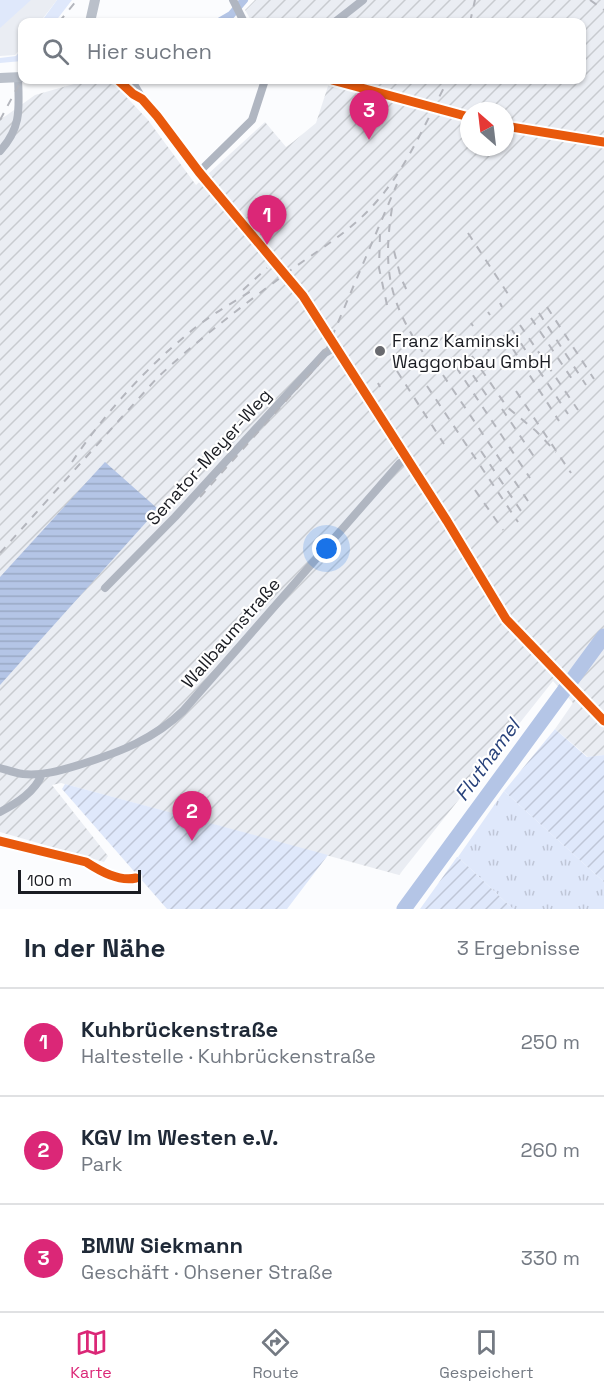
<!DOCTYPE html>
<html lang="de">
<head>
<meta charset="utf-8">
<style>
	:root { --surface:#fff; --page:#f6f6f7; --text:#1f2937; --muted:#747a83; --line:#e0e1e3; --accent:#db2777 }
	body { margin:0; font-family:"Space Grotesk",sans-serif; background:var(--page); color:var(--text) }
	.compass { position:absolute; left:460px; top:102px; width:54px; height:54px; border-radius:50%; background:var(--surface); box-shadow:0 2px 4px #0004; rotate:332deg }
	.scale { position:absolute; left:18px; bottom:15px; width:123px; box-sizing:border-box; padding-left:6px; border:3px solid #1a1c22; border-top:0; font-size:16px; line-height:21px; white-space:nowrap; color:#1a1c22; -webkit-text-stroke:4px #fff; paint-order:stroke }
	.you { position:absolute; left:327px; top:549px; width:21px; height:21px; margin:-15px; border:4px solid #fff; border-radius:50%; background:#1a73e8; box-shadow:0 0 0 9px #1a73e833 }
	.badge { display:grid; place-items:center; width:39px; height:39px; border-radius:50%; background:var(--accent); color:#fff; font-size:20px; font-weight:700 }
	.pin { position:absolute; translate:-50% -50px; filter:drop-shadow(0 2px 3px #0008) }
	.pin::after { content:''; position:absolute; top:32px; width:21px; height:18px; background:inherit; clip-path:polygon(0 0,100% 0,50% 100%) }
	.list { margin:0; padding:0; list-style:none }
	h2 { display:flex; justify-content:space-between; align-items:center; height:78px; margin:0; padding:0 24px; font-size:26px }
	h2 small { font-size:20px; font-weight:400; color:var(--muted) }
	.list li { display:grid; grid-template-columns:39px 1fr auto; gap:18px; align-items:center; box-sizing:border-box; height:108px; padding:0 24px; border-top:2px solid var(--line) }
	.list b { display:block; font-size:22px; white-space:nowrap }
	.list p { margin:0; font-size:20px; white-space:nowrap; color:var(--muted) }
	.list em { font-size:20px; font-style:normal; color:var(--muted) }
	.icon { flex:none; width:33px; height:33px; fill:none; stroke:currentColor; stroke-width:2; stroke-linecap:round; stroke-linejoin:round }
	.map { position:relative; flex:none; width:604px; height:909px; overflow:hidden }
	.search { position:absolute; background:var(--surface); box-shadow:0 2px 4px #0004; left:18px; right:18px; top:18px; height:66px; display:flex; align-items:center; gap:15px; box-sizing:border-box; padding:0 21px; border-radius:12px; color:var(--muted); font-size:22px }
	.sheet { height:402px; background:var(--surface) }
	nav { display:flex; justify-content:space-around; align-items:center; box-sizing:border-box; height:84px; border-top:2px solid var(--line); background:var(--surface); font-size:16px; color:var(--muted) }
	nav a { display:grid; justify-items:center; gap:3px }
	nav .on { color:var(--accent) }
	.map>svg:first-child { display:block }
	.built { fill:#eaedf3 }
	.industrial { fill:url(#industrial-furrows); fill-rule:evenodd }
	.grass { fill:url(#grass-tufts) }
	.park { fill:#dfe8fb }
	.garden { fill:url(#garden-furrows) }
	.water { fill:url(#water-rules) }
	.lines { fill:none; stroke-linecap:round; stroke-linejoin:round }
	.canal { stroke:#b4c5e6; stroke-width:8 }
	.river { stroke:#b4c5e6; stroke-width:15 }
	.minor { stroke:#b0b6c1; stroke-width:8 }
	.tertiary { stroke:#b0b6c1; stroke-width:9 }
	.secondary { stroke:#bac0ca; stroke-width:10 }
	.rail { stroke:#b4b6bd; stroke-width:2; stroke-dasharray:8 8; stroke-linecap:butt }
	.cycleway-casing { stroke:#fff; stroke-width:13 }
	.cycleway { stroke:#e8590c; stroke-width:9 }
	.poi-dot { fill:#696a6f; stroke:#fff; stroke-width:2 }
	.labels { text-anchor:middle; stroke-width:4.5; stroke-linejoin:round; paint-order:stroke }
	.poi-label { font-size:18px; fill:#1a1c22; stroke:#fff; text-anchor:start }
	.street-label { font-size:18px; fill:#1a1c22; stroke:#fff }
	.water-label { font-size:20px; font-style:italic; fill:#28427b; stroke:#fff }
</style>
</head>
<body>
<div class="map">
<svg width="604" height="909" viewBox="0 0 604 909">
	<defs>
		<pattern id="industrial-furrows" width="10" height="10" patternUnits="userSpaceOnUse" patternTransform="scale(1.5)"><rect width="10" height="10" fill="#eaedf3"/><path d="M-1 1l2-2M0 10L10 0M9 11l2-2" fill="none" stroke="#c8cbd0"/></pattern>
		<pattern id="grass-tufts" width="24" height="20" patternUnits="userSpaceOnUse" patternTransform="scale(1.5)"><rect width="24" height="20" fill="#dfe8fb"/><path d="M3 7l-1-3M5 7V3M7 7l1-3M15 17l-1-3M17 17v-4M19 17l1-3" fill="none" stroke="#bfc6d7"/></pattern>
		<pattern id="garden-furrows" width="10" height="10" patternUnits="userSpaceOnUse" patternTransform="scale(1.5)"><rect width="10" height="10" fill="#dfe8fb"/><path d="M-1 1l2-2M0 10L10 0M9 11l2-2" fill="none" stroke="#bfc6d7"/></pattern>
		<pattern id="water-rules" width="6" height="5" patternUnits="userSpaceOnUse" patternTransform="scale(1.5)"><rect width="6" height="5" fill="#b4c5e6"/><path d="M0 2.5h6" fill="none" stroke="#9aa9c5"/></pattern>
	</defs>
	<rect width="100%" height="100%" fill="#fbfcfe"/>
	<path class="built" d="M 0,0 L 57,0 L 40,22 L 22,22 L 22,47 L 15,55 L 0,56 Z"/>
	<path class="industrial" d="M 255,0 L 604,0 L 604,755 L 588,757 L 555,729 L 573,703 L 553,681 L 399,875 L 61,783 L 52,785 L 108,856 L 104,862 L 0,832 L 0,120 L 35,95 L 88,80 L 106,80 L 116,86 L 148,120 L 196,185 L 265,122 L 286,147 L 293,142 L 316,123 L 330,80 L 582,80 L 582,22 L 252,22 L 245,10 ZM 469,111 L 505,111 L 505,147 L 469,147 Z"/>
	<path class="grass" d="M 57,0 L 72,0 L 55,22 L 41,22 Z
		M 22,48 L 22,61 L 0,63 L 0,58 L 16,56 Z
		M 504,791 L 604,882 L 604,909 L 513,909 L 458,857 Z"/>
	<path class="park" d="M 0,0 L 31,0 L 0,28 Z"/>
	<path class="garden" d="M 555,729 L 587,757 L 604,755 L 604,882 L 504,791 Z
		M 65,784 L 328,855 L 287,909 L 167,909 L 62,789 Z
		M 457,857 L 458,857 L 513,909 L 420,909 Z"/>
	<path class="water" d="M 105,462 L 158,509 L 0,685 L 0,577 Z"/>
	<g class="lines">
		<path class="canal" d="M 219,22 L 231,15 L 244,0"/>
		<path class="river" d="M 404,909 L 604,636"/>
		<path class="minor" d="M 233,0 L 244,22
			M 335,22 L 363,0
			M 0,151 C 22,127 19,108 18,77
			M 199,172 L 252,120 L 265,80
			M 105,588 L 175,517 L 325,353 L 335,347
			M 0,768 C 7,770 15,773 23,774 C 44,776 62,770 82,764 C 120,752 154,739 183,711 L 400,463 L 407,459
			M 0,812 C 17,803 35,792 42,774"/>
		<path class="tertiary" d="M 118,80 L 133,94 L 142,99 L 157,116 L 199,172 L 303,296 L 447,521 L 506,619 L 604,721
			M 131,80 L 142,99"/>
		<path class="secondary" d="M 90,22 L 95,0
			M 0,78 L 22,77
			M 332,80 L 469,117
			M 505,126 L 604,142"/>
		<path class="rail" d="M 590,0 L 604,10
			M 59,22 L 77,0
			M 470,22 L 475,0
			M 0,120 L 22,79
			M 392,208 C 382,272 390,304 426,357
			M 468,233 L 512,300
			M 380,234 L 379,268 L 387,305
			M 394,251 L 401,278 L 409,295
			M 243,290 L 267,268
			M 500,303 L 502,307
			M 547,307 L 594,379
			M 488,312 L 490,315
			M 539,313 L 586,385
			M 531,318 L 572,379
			M 471,323 L 473,326
			M 520,325 L 578,410
			M 512,330 L 568,414
			M 454,334 L 456,337
			M 504,335 L 559,421
			M 444,341 L 446,344
			M 487,347 L 489,351
			M 472,356 L 507,407 L 536,431 L 556,452
			M 464,362 L 489,399
			M 405,366 L 407,369
			M 456,367 L 530,478
			M 397,371 L 444,444
			M 443,375 L 528,501
			M 378,383 L 380,387
			M 427,386 L 518,522
			M 516,391 L 571,473
			M 502,409 L 537,461
			M 481,451 L 521,511
			M 72,462 C 104,414 146,368 190,332 C 210,315 234,302 256,288
			M 475,490 L 503,530
			M 200,497 L 318,365 L 328,346 L 397,184
			M 0,553 L 157,378 C 195,342 242,306 284,275 C 316,251 351,232 377,201 C 408,166 426,121 448,80"/>
		<g class="cycleway-casing">
			<path id="cycleway" d="M 118,80 L 133,94 L 142,99 L 157,116 L 199,172 L 303,296 L 447,521 L 506,619 L 604,721
				M 332,80 L 469,117
				M 505,126 L 604,142
				M 0,841 L 86,862 C 100,871 119,882 136,878"/>
		</g>
		<use href="#cycleway" class="cycleway"/>
	</g>
	<circle class="poi-dot" cx="380" cy="351" r="6"/>
	<g class="labels">
		<g class="poi-label">
			<text x="392" y="347">Franz Kaminski<tspan x="392" dy="21">Waggonbau GmbH</tspan></text>
		</g>
		<g class="street-label">
			<text transform="translate(209 457) rotate(-48)" y="6">Senator-Meyer-Weg</text>
			<text transform="translate(231 633) rotate(-49)" y="6">Wallbaumstraße</text>
		</g>
		<g class="water-label">
			<text transform="translate(487 760) rotate(-54)" y="7">Fluthamel</text>
		</g>
	</g>
</svg>
<svg class="compass" viewBox="-18 -18 36 36"><path d="M0-13l5 13h-10z" fill="#e53935"/><path d="M0 13l5-13h-10z" fill="#747a83"/></svg>
<div class="scale">100 m</div>
<div class="you"></div>
<div class="pin badge" style="left:267px;top:245px">1</div>
<div class="pin badge" style="left:192px;top:841px">2</div>
<div class="pin badge" style="left:369px;top:140px">3</div>
<div class="search"><svg class="icon" aria-label="search" viewBox="0 0 24 24"><circle cx="10" cy="10" r="6"/><path d="M15 15l6 6"/></svg>Hier suchen</div>
</div>
<section class="sheet">
<h2>In der Nähe<small>3 Ergebnisse</small></h2>
<ul class="list">
<li><span class="badge">1</span><div><b>Kuhbrückenstraße</b><p>Haltestelle · Kuhbrückenstraße</p></div><em>250 m</em></li>
<li><span class="badge">2</span><div><b>KGV Im Westen e.V.</b><p>Park</p></div><em>260 m</em></li>
<li><span class="badge">3</span><div><b>BMW Siekmann</b><p>Geschäft · Ohsener Straße</p></div><em>330 m</em></li>
</ul>
</section>
<nav>
<a class="on"><svg class="icon" aria-label="map" viewBox="0 0 24 24"><path d="M3 6l6-2 6 2 6-2v14l-6 2-6-2-6 2zM9 4v14M15 6v14"/></svg>Karte</a>
<a><svg class="icon" aria-label="directions" viewBox="0 0 24 24"><path d="M12 3l9 9-9 9-9-9zM9 14v-3h6M13 9l2 2-2 2"/></svg>Route</a>
<a><svg class="icon" aria-label="saved" viewBox="0 0 24 24"><path d="M7 4h10v16l-5-4-5 4z"/></svg>Gespeichert</a>
</nav>
</body>
</html>
